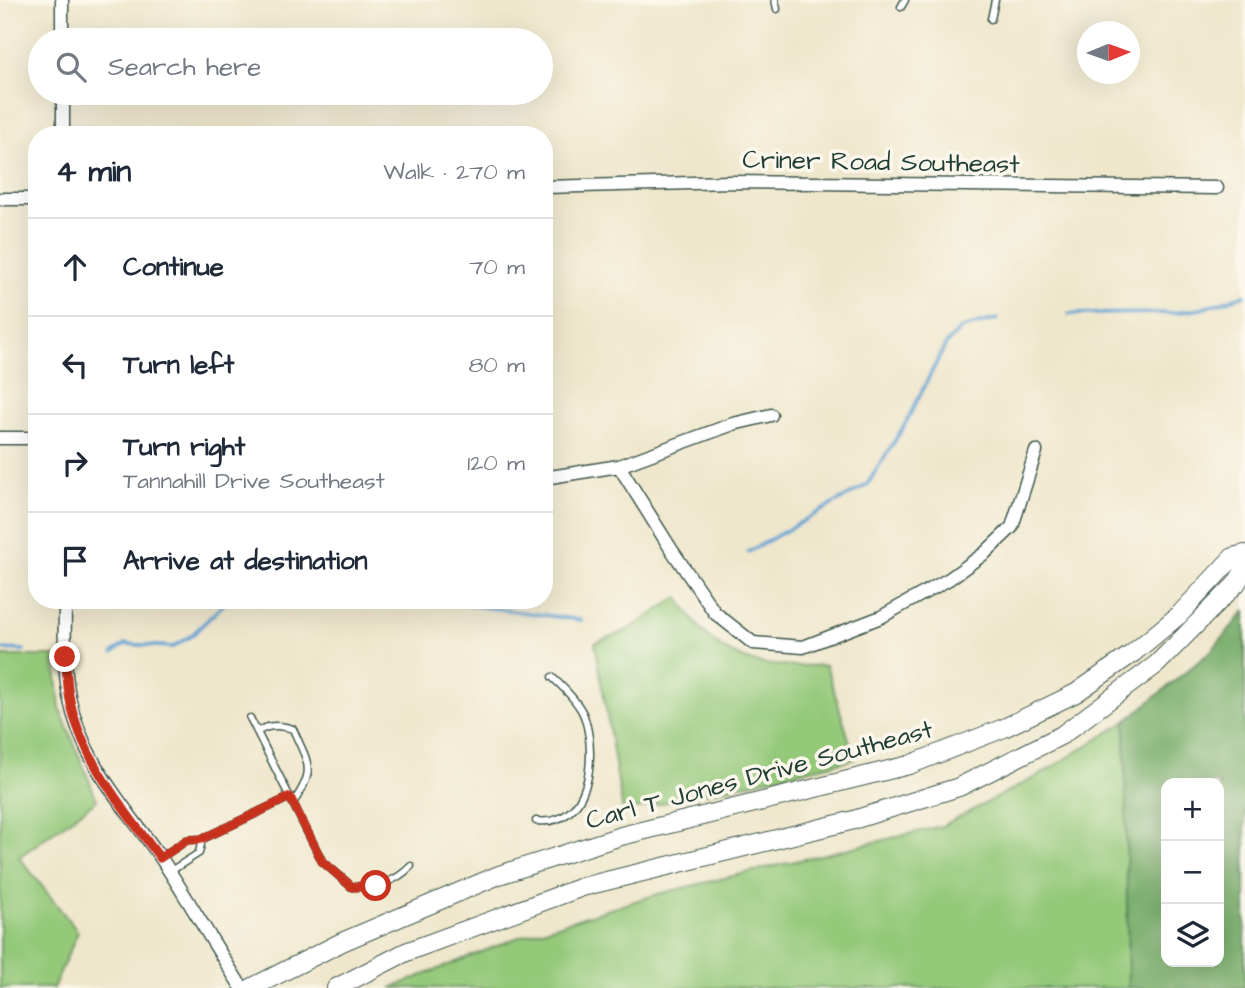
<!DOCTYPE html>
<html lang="en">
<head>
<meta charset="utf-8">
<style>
	:root { --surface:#fff; --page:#f2f2f3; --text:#1f2937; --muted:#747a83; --line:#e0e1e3 }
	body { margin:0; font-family:"Architects Daughter",sans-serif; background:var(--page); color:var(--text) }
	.controls { position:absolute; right:21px; bottom:21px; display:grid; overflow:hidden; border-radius:14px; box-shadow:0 7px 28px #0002 }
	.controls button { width:63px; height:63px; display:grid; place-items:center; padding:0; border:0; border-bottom:2px solid var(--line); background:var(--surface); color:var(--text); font:35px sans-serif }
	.compass { position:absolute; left:1077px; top:21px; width:63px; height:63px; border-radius:50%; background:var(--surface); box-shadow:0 7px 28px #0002; rotate:89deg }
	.stop { position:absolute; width:21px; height:21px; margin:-16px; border:5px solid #c8321e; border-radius:50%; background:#fff }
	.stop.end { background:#c8321e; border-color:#fff; box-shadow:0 2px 7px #0008 }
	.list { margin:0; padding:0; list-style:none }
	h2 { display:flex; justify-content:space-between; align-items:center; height:91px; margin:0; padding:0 28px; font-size:30px }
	h2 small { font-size:23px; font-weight:400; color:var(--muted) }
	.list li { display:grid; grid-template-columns:46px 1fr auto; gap:21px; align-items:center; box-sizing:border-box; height:98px; padding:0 28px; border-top:2px solid var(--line) }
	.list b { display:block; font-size:26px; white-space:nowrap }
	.list p { margin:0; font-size:23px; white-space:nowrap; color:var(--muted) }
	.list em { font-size:23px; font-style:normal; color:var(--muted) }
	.icon { flex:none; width:38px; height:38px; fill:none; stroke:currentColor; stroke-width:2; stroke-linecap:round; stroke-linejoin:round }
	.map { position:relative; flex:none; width:1245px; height:988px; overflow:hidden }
	.search { position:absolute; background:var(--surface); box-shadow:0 7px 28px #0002; left:28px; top:28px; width:525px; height:77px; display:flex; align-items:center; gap:18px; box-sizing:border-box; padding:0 24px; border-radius:38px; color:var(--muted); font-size:26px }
	.panel { position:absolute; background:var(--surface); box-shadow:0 7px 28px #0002; left:28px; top:126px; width:525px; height:483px; border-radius:28px }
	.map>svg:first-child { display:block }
	.green { fill:#95c97a; stroke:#5a8357; stroke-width:2 }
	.forest { fill:#78ad6a; stroke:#4c754f; stroke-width:2; fill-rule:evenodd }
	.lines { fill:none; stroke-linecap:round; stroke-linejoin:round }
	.stream { stroke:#60a2d4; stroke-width:3.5 }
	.service-casing { stroke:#3e564b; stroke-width:9 }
	.minor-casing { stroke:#3e564b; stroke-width:15 }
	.secondary-casing { stroke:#3e564b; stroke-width:20 }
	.service { stroke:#fff; stroke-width:6 }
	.minor { stroke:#fff; stroke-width:12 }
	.secondary { stroke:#fff; stroke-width:18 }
	.route { stroke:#c8321e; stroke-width:9 }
	.labels { text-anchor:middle; stroke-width:7; stroke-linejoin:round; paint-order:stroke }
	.street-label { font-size:26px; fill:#1f3d34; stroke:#fbf7ec }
</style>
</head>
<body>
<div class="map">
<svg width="1245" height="988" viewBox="0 0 1245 988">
	<rect width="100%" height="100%" fill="#fbf7ec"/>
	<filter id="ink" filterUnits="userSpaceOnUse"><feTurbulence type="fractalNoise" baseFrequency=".0143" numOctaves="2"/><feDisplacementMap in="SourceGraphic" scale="14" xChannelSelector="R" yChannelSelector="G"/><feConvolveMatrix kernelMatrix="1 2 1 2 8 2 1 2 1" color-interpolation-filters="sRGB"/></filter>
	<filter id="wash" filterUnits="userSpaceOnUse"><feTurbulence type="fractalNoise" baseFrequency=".00686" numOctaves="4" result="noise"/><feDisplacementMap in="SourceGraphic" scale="28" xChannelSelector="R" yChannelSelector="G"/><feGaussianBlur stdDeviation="1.57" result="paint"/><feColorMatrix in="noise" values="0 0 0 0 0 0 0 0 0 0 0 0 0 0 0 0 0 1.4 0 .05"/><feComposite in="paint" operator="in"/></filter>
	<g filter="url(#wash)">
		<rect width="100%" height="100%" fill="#efe7cc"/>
		<path class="green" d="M 678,597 C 685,607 692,619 700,628 C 734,668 778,668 826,665 L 855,759 L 623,812 L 595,643 L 628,630 Z
			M 0,656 L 55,656 L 60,709 L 97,800 L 19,857 L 78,932 L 53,988 L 0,988 Z
			M 1125,722 L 1128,988 L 391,988 L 519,937 L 658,894 L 942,826 L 1038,776 Z"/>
		<path class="forest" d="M 1245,611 L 1245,988 L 1128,988 L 1125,722 L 1211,651 ZM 1166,783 L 1219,783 L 1219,962 L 1166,962 Z"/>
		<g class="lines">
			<path class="stream" d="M 1069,314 L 1173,313 L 1201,309 L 1245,295
				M 748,552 L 867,485 L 904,426 L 946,344 L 962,328 L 997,319
				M 431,600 L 581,620
				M 0,649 L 24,650
				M 113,653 L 125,644 L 173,647 L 192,635 L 228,600"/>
		</g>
	</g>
	<g filter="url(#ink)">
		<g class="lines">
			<g class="service-casing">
				<path id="service" d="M 775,0 L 777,9
					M 901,7 L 905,0
					M 991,19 L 995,0
					M 250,718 L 322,861 L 352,887 C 376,886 394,884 411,866
					M 257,732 C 269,724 280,725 293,729 C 308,764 317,769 293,803
					M 536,821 C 590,827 597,758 585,719 C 581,704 563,687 552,677
					M 160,858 L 187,840 L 202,839 L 290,797
					M 169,872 L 199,853 L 202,839"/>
			</g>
			<g class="minor-casing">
				<path id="minor" d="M 62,0 L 62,40
					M 63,93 L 63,135
					M 544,187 L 730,182 L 1217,188
					M 0,199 L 37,199
					M 0,438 L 37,438
					M 619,466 L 671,549 L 715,613 L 753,643 L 803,647 L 881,617 L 949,579 L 985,553 L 1012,527 L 1036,451
					M 544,478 L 619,466 L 733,424 L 771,415
					M 65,600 C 65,632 63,665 69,696 C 82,764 126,807 163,861 C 190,903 215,946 242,988"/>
			</g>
			<g class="secondary-casing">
				<path id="secondary" d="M 251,988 L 342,942 L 499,875 L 621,836 L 909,765 L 1004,728 L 1076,693 L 1133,653 L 1179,615 L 1233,557 L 1245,554
					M 336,988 L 406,952 L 582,887 L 850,821 L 959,787 L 1062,735 L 1157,664 L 1236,584 L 1245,569"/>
			</g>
			<use href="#service" class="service"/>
			<use href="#minor" class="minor"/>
			<use href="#secondary" class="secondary"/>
		</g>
	</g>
	<g class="lines" filter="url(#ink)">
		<path class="route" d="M 65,657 C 67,670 67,683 69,695 C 80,758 123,808 160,858 L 187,840 L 202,839 L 290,797 L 322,861 L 352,887 L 376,886"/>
	</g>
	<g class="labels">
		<g class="street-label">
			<text transform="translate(881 161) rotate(1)" y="9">Criner Road Southeast</text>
			<text transform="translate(759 774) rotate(-15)" y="9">Carl T Jones Drive Southeast</text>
		</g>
	</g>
</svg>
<div class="controls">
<button>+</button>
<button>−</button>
<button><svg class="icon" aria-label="layers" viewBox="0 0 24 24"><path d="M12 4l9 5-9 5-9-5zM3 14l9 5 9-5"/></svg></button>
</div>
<svg class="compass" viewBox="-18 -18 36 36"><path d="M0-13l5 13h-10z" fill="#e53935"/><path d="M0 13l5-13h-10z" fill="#747a83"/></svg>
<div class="stop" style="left:376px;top:886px"></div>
<div class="stop end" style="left:65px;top:657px"></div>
<div class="search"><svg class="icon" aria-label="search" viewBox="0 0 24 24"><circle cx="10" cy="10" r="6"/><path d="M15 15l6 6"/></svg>Search here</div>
<section class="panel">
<h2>4 min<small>Walk · 270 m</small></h2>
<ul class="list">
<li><svg class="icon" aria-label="ahead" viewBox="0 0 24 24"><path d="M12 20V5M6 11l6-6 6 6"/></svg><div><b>Continue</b></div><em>70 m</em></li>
<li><svg class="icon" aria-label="left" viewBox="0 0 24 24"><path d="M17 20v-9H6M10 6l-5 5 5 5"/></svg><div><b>Turn left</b></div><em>80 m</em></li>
<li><svg class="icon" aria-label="right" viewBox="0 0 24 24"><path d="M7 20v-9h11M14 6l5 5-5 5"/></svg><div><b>Turn right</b><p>Tannahill Drive Southeast</p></div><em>120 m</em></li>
<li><svg class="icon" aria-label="arrive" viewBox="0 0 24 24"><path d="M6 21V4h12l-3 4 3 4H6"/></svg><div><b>Arrive at destination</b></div></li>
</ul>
</section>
</div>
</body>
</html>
